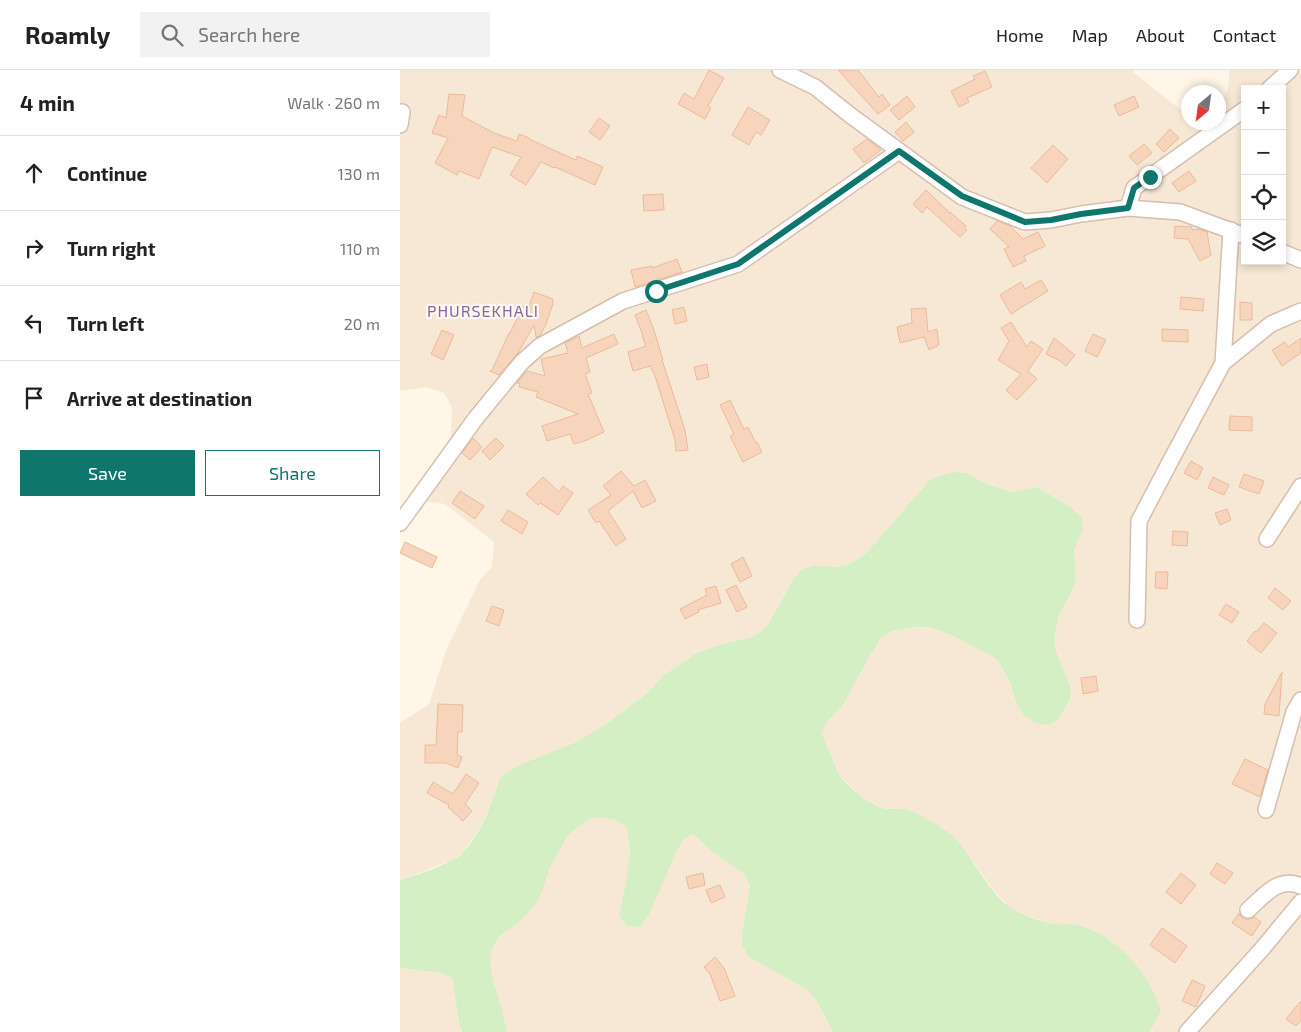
<!DOCTYPE html>
<html lang="en">
<head>
<meta charset="utf-8">
<style>
	:root { --surface:#fff; --page:#f2f2f2; --text:#222; --muted:#767676; --line:#e0e0e0; --accent:#0f766e }
	body { margin:0; font-family:"Exo 2",sans-serif; background:var(--page); color:var(--text) }
	.controls { position:absolute; right:15px; top:15px; display:grid; overflow:hidden; border-radius:0px; box-shadow:0 2px 8px #0003 }
	.controls button { width:45px; height:45px; display:grid; place-items:center; padding:0; border:0; border-bottom:1px solid var(--line); background:var(--surface); color:var(--text); font:25px sans-serif }
	.compass { position:absolute; left:781px; top:15px; width:45px; height:45px; border-radius:50%; background:var(--surface); box-shadow:0 2px 8px #0003; rotate:209deg }
	.stop { position:absolute; width:15px; height:15px; margin:-11px; border:4px solid #0f766e; border-radius:50%; background:#fff }
	.stop.end { background:#0f766e; border-color:#fff; box-shadow:0 1px 5px #0008 }
	.list { margin:0; padding:0; list-style:none }
	h2 { display:flex; justify-content:space-between; align-items:center; height:65px; margin:0; padding:0 20px; font-size:21px }
	h2 small { font-size:16px; font-weight:400; color:var(--muted) }
	.list li { display:grid; grid-template-columns:32px 1fr auto; gap:15px; align-items:center; box-sizing:border-box; height:75px; padding:0 20px; border-top:1px solid var(--line) }
	.list b { display:block; font-size:19px; white-space:nowrap }
	.list em { font-size:16px; font-style:normal; color:var(--muted) }
	.actions { display:flex; gap:10px; padding:15px 20px }
	.actions a { flex:1; padding:11px 0; border:1px solid var(--accent); border-radius:0px; text-align:center; font-size:18px; color:var(--accent) }
	.actions .main { background:var(--accent); color:#fff }
	.icon { flex:none; width:28px; height:28px; fill:none; stroke:currentColor; stroke-width:2; stroke-linecap:round; stroke-linejoin:round }
	.map { position:relative; flex:none; width:901px; height:962px; overflow:hidden }
	header { display:flex; align-items:center; gap:30px; box-sizing:border-box; height:70px; padding:0 25px; background:var(--surface); border-bottom:1px solid var(--line) }
	header strong { font-size:24px }
	nav { display:flex; gap:28px; margin-inline-start:auto; font-size:18px }
	.search { width:350px; height:45px; background:var(--page); display:flex; align-items:center; gap:12px; box-sizing:border-box; padding:0 18px; border-radius:0px; color:var(--muted); font-size:19px }
	main { display:flex }
	aside { flex:1; background:var(--surface) }
	.map>svg:first-child { display:block }
	.residential { fill:#f7e8d5; fill-rule:evenodd }
	.green { fill:#d4efc3 }
	.building { fill:#f7d4bc; stroke:#ecba9a }
	.lines { fill:none; stroke-linecap:round; stroke-linejoin:round }
	.minor-casing { stroke:#d5bfae; stroke-width:18 }
	.minor { stroke:#fff; stroke-width:15 }
	.route { stroke:#0f766e; stroke-width:6 }
	.labels { text-anchor:middle; stroke-width:4.5; stroke-linejoin:round; paint-order:stroke }
	.quarter-label { font-size:16px; letter-spacing:1px; fill:#8c63a0; stroke:#fff9f0 }
</style>
</head>
<body>
<header>
<strong>Roamly</strong>
<div class="search"><svg class="icon" aria-label="search" viewBox="0 0 24 24"><circle cx="10" cy="10" r="6"/><path d="M15 15l6 6"/></svg>Search here</div>
<nav><a>Home</a><a>Map</a><a>About</a><a>Contact</a></nav>
</header>
<main>
<aside>
<h2>4 min<small>Walk · 260 m</small></h2>
<ul class="list">
<li><svg class="icon" aria-label="ahead" viewBox="0 0 24 24"><path d="M12 20V5M6 11l6-6 6 6"/></svg><div><b>Continue</b></div><em>130 m</em></li>
<li><svg class="icon" aria-label="right" viewBox="0 0 24 24"><path d="M7 20v-9h11M14 6l5 5-5 5"/></svg><div><b>Turn right</b></div><em>110 m</em></li>
<li><svg class="icon" aria-label="left" viewBox="0 0 24 24"><path d="M17 20v-9H6M10 6l-5 5 5 5"/></svg><div><b>Turn left</b></div><em>20 m</em></li>
<li><svg class="icon" aria-label="arrive" viewBox="0 0 24 24"><path d="M6 21V4h12l-3 4 3 4H6"/></svg><div><b>Arrive at destination</b></div></li>
</ul>
<div class="actions"><a class="main">Save</a><a>Share</a></div>
</aside>
<div class="map">
<svg width="901" height="962" viewBox="0 0 901 962">
	<rect width="100%" height="100%" fill="#fff6e7"/>
	<path class="residential" d="M 0,0 L 734,0 L 733,2 L 772,33 L 788,44 L 788,52 L 818,52 L 819,38 L 827,22 L 829,12 L 829,0 L 901,0 L 901,962 L 750,962 L 761,941 L 715,873 L 692,859 L 679,855 L 654,854 L 642,851 L 618,842 L 608,836 L 591,817 L 569,785 L 553,766 L 543,758 L 508,740 L 482,738 L 461,726 L 440,706 L 422,664 L 426,653 L 443,635 L 468,589 L 481,568 L 492,561 L 516,557 L 529,557 L 557,568 L 597,589 L 610,612 L 617,635 L 658,650 L 670,630 L 671,618 L 657,584 L 654,572 L 658,548 L 674,517 L 676,505 L 674,480 L 683,459 L 682,448 L 672,438 L 637,417 L 612,422 L 589,415 L 567,403 L 555,402 L 541,405 L 470,479 L 460,488 L 449,494 L 437,497 L 414,495 L 402,499 L 394,508 L 369,553 L 361,562 L 349,568 L 322,574 L 295,584 L 264,605 L 247,623 L 206,654 L 174,673 L 124,693 L 91,735 L 78,761 L 63,782 L 52,790 L 14,805 L 0,810 L 0,653 L 29,634 L 47,578 L 80,510 L 92,497 L 94,472 L 45,434 L 23,431 L 0,459 L 0,439 L 1,440 L 51,368 L 52,337 L 44,323 L 27,317 L 0,321 ZM 845,19 L 882,19 L 882,191 L 845,191 Z
		M 201,747 L 215,750 L 226,756 L 229,769 L 230,796 L 219,846 L 228,856 L 240,857 L 248,847 L 277,781 L 283,770 L 293,764 L 314,783 L 344,804 L 350,815 L 342,863 L 349,887 L 406,919 L 416,930 L 429,954 L 432,962 L 107,962 L 102,939 L 94,914 L 90,890 L 93,878 L 100,866 L 121,851 L 143,819 L 150,797 L 169,764 L 189,749 Z
		M 0,898 L 40,903 L 52,908 L 55,920 L 57,947 L 62,962 L 0,962 Z"/>
	<path class="green" d="M 554,402 L 567,403 L 589,415 L 612,422 L 637,417 L 672,438 L 682,448 L 683,459 L 674,480 L 676,505 L 674,517 L 658,548 L 654,572 L 657,584 L 671,618 L 670,630 L 658,650 L 647,655 L 635,653 L 624,645 L 617,635 L 610,612 L 597,589 L 557,568 L 543,562 L 529,557 L 516,557 L 492,561 L 481,568 L 468,589 L 443,635 L 426,653 L 422,664 C 426,674 430,683 434,692 C 436,697 438,702 440,706 C 447,716 471,735 483,738 C 490,740 498,738 505,739 C 515,741 544,758 552,765 C 575,787 589,828 618,842 C 629,847 642,852 654,854 C 663,855 672,853 681,856 C 717,865 751,906 761,941 L 750,962 L 432,962 L 429,954 L 416,930 L 406,919 L 349,887 L 342,875 L 342,863 L 350,815 L 344,804 L 314,783 L 293,764 L 283,770 L 277,781 L 248,847 L 240,857 L 227,856 L 219,846 C 225,816 235,786 226,756 L 215,750 L 201,747 L 189,749 L 169,764 L 150,797 L 143,819 L 137,832 L 121,851 L 100,866 L 93,877 L 90,890 L 94,914 L 102,939 L 107,962 L 62,962 C 55,944 57,926 52,908 L 40,903 L 0,898 L 0,810 C 17,805 52,794 63,782 C 83,761 92,732 101,706 L 124,693 L 174,673 L 206,654 L 247,623 L 264,605 L 295,584 L 322,574 L 349,568 L 361,562 L 369,553 L 394,508 L 402,499 L 414,495 L 437,497 L 449,494 L 460,488 L 470,479 L 530,410 L 541,405 Z"/>
	<path class="building" d="M 309,0 L 324,8 L 308,36 L 311,38 L 305,49 L 278,34 L 284,23 L 294,29 Z
		M 438,0 L 458,0 L 479,27 L 482,24 L 490,35 L 478,44 Z
		M 585,1 L 592,17 L 567,28 L 569,32 L 559,37 L 551,21 L 575,9 L 573,6 Z
		M 49,24 L 65,25 L 62,46 L 94,63 L 117,71 L 119,64 L 129,68 L 129,69 L 176,90 L 177,86 L 203,97 L 195,115 L 155,97 L 154,98 L 141,92 L 126,115 L 110,105 L 121,87 L 92,77 L 79,109 L 59,101 L 57,105 L 35,93 L 48,68 L 32,63 L 39,45 L 46,48 Z
		M 507,26 L 515,37 L 499,50 L 490,40 Z
		M 734,26 L 739,37 L 719,46 L 714,35 Z
		M 348,37 L 370,50 L 361,65 L 356,62 L 349,75 L 332,65 Z
		M 199,48 L 210,56 L 200,70 L 189,62 Z
		M 506,52 L 514,62 L 503,71 L 495,62 Z
		M 770,59 L 779,68 L 764,82 L 756,74 Z
		M 467,69 L 481,80 L 464,93 L 453,79 Z
		M 744,74 L 752,83 L 737,95 L 729,86 Z
		M 653,75 L 668,89 L 647,113 L 631,98 Z
		M 789,101 L 796,111 L 779,122 L 772,113 Z
		M 526,120 L 550,143 L 550,142 L 566,156 L 564,157 L 567,160 L 560,167 L 527,137 L 522,143 L 513,134 Z
		M 263,124 L 264,140 L 244,141 L 243,125 Z
		M 597,151 L 610,156 L 623,169 L 638,162 L 645,176 L 624,186 L 626,191 L 613,197 L 604,179 L 609,177 L 590,159 Z
		M 775,156 L 792,157 L 792,160 L 798,159 L 807,162 L 811,185 L 800,191 L 788,169 L 774,168 Z
		M 277,189 L 282,202 L 235,217 L 231,200 L 252,196 L 252,198 Z
		M 641,210 L 648,221 L 611,244 L 600,225 L 621,212 L 625,219 Z
		M 134,222 L 153,229 L 153,234 L 146,254 L 140,266 L 136,267 L 134,255 L 118,283 L 99,305 L 90,301 L 92,300 L 109,263 L 110,263 L 123,236 L 128,239 Z
		M 781,227 L 804,229 L 803,241 L 780,239 Z
		M 840,232 L 852,233 L 852,250 L 840,250 Z
		M 284,237 L 287,251 L 275,254 L 272,240 Z
		M 526,238 L 528,262 L 537,259 L 539,275 L 529,280 L 524,267 L 500,273 L 497,257 L 512,253 L 511,239 Z
		M 246,240 L 253,257 L 263,290 L 262,290 L 285,360 L 288,380 L 276,381 L 275,370 L 255,306 L 250,296 L 233,301 L 228,282 L 246,276 L 242,266 L 243,266 L 235,245 Z
		M 611,252 L 627,277 L 631,271 L 643,279 L 628,301 L 637,309 L 617,330 L 606,320 L 621,304 L 598,290 L 609,271 L 601,258 Z
		M 762,259 L 788,260 L 788,272 L 762,271 Z
		M 42,260 L 54,265 L 43,290 L 31,284 Z
		M 214,264 L 218,274 L 186,288 L 190,302 L 185,304 L 192,323 L 188,324 L 204,362 L 187,370 L 174,374 L 170,364 L 147,371 L 142,356 L 178,344 L 136,327 L 138,322 L 119,317 L 120,314 L 117,313 L 127,301 L 145,306 L 141,289 L 168,283 L 165,273 L 179,266 L 182,278 Z
		M 693,264 L 706,270 L 697,287 L 685,281 Z
		M 654,268 L 675,285 L 666,296 L 660,291 L 646,284 Z
		M 901,268 L 901,283 L 882,296 L 872,280 L 885,272 L 888,277 Z
		M 307,294 L 309,307 L 297,310 L 294,297 Z
		M 330,330 L 344,359 L 348,357 L 356,373 L 357,372 L 362,382 L 343,392 L 330,366 L 334,364 L 320,335 Z
		M 830,346 L 852,347 L 852,361 L 829,360 Z
		M 73,368 L 82,377 L 70,390 L 62,383 Z
		M 96,368 L 104,376 L 90,390 L 82,381 Z
		M 791,391 L 803,398 L 797,410 L 784,403 Z
		M 221,401 L 234,416 L 245,410 L 256,431 L 242,438 L 233,421 L 208,441 L 226,469 L 216,476 L 199,451 L 196,453 L 188,440 L 211,425 L 203,416 Z
		M 844,404 L 864,411 L 859,424 L 839,417 Z
		M 143,407 L 159,422 L 163,416 L 173,423 L 158,445 L 140,433 L 138,435 L 126,424 Z
		M 813,407 L 829,415 L 824,425 L 808,418 Z
		M 60,421 L 84,436 L 75,449 L 52,433 Z
		M 827,439 L 831,450 L 820,455 L 815,443 Z
		M 108,440 L 128,452 L 122,464 L 101,451 Z
		M 773,461 L 788,462 L 787,476 L 772,475 Z
		M 5,472 L 37,487 L 32,498 L 0,483 Z
		M 343,487 L 352,506 L 340,512 L 331,494 Z
		M 756,502 L 768,502 L 767,519 L 755,518 Z
		M 336,515 L 347,537 L 337,542 L 326,520 Z
		M 316,516 L 321,533 L 298,540 L 299,542 L 285,549 L 280,539 L 307,525 L 305,519 Z
		M 875,518 L 891,531 L 883,540 L 868,528 Z
		M 826,534 L 839,542 L 832,553 L 819,545 Z
		M 92,536 L 104,540 L 99,556 L 86,551 Z
		M 864,553 L 877,563 L 861,583 L 847,571 L 855,561 L 856,562 Z
		M 882,602 L 879,646 L 864,644 L 865,634 Z
		M 696,606 L 698,621 L 683,624 L 681,608 Z
		M 38,634 L 63,635 L 62,662 L 58,662 L 57,685 L 62,687 L 58,698 L 46,693 L 25,693 L 25,675 L 36,675 Z
		M 845,689 L 868,700 L 860,727 L 832,714 Z
		M 66,704 L 79,713 L 65,734 L 72,741 L 63,751 L 48,737 L 49,735 L 27,723 L 33,712 L 53,724 Z
		M 817,793 L 833,803 L 825,814 L 810,804 Z
		M 303,803 L 305,815 L 289,819 L 286,807 Z
		M 781,803 L 796,815 L 781,834 L 766,822 Z
		M 320,815 L 325,827 L 311,833 L 306,820 Z
		M 839,843 L 841,847 L 845,849 L 850,849 L 854,847 L 861,852 L 852,866 L 832,853 Z
		M 762,858 L 787,876 L 775,893 L 750,875 Z
		M 315,887 L 324,898 L 335,926 L 320,931 L 310,904 L 304,897 Z
		M 792,910 L 805,916 L 796,937 L 782,931 Z
		M 901,931 L 901,950 L 896,956 L 886,949 Z"/>
	<g class="lines">
		<g class="minor-casing">
			<path id="minor" d="M 380,0 L 415,17 L 450,45 L 562,127 L 625,152 L 651,150 L 681,144 L 728,138 L 780,142 L 845,166
				M 869,19 L 890,0
				M 0,55 L 2,42
				M 728,138 L 734,118 L 845,39
				M 882,182 L 901,190
				M 823,293 L 831,160
				M 0,453 L 76,348 L 122,292 L 140,276 L 223,231 L 338,194 L 499,81
				M 867,469 L 901,416
				M 737,550 L 739,451 L 771,390 L 823,293 L 871,254 L 901,241
				M 866,740 L 894,642 L 901,630
				M 848,840 C 864,826 878,806 901,816
				M 787,962 L 862,879 L 901,832"/>
		</g>
		<use href="#minor" class="minor"/>
	</g>
	<g class="lines">
		<path class="route" d="M 256,221 L 338,194 L 499,81 L 562,126 L 625,152 L 651,150 L 681,144 L 728,138 L 734,118 L 750,107"/>
	</g>
	<g class="labels">
		<g class="quarter-label">
			<text x="83" y="247">PHURSEKHALI</text>
		</g>
	</g>
</svg>
<div class="controls">
<button>+</button>
<button>−</button>
<button><svg class="icon" aria-label="locate" viewBox="0 0 24 24"><circle cx="12" cy="12" r="6"/><path d="M12 2v4M12 18v4M2 12h4M18 12h4"/></svg></button>
<button><svg class="icon" aria-label="layers" viewBox="0 0 24 24"><path d="M12 4l9 5-9 5-9-5zM3 14l9 5 9-5"/></svg></button>
</div>
<svg class="compass" viewBox="-18 -18 36 36"><path d="M0-13l5 13h-10z" fill="#e53935"/><path d="M0 13l5-13h-10z" fill="#767676"/></svg>
<div class="stop" style="left:256px;top:221px"></div>
<div class="stop end" style="left:750px;top:107px"></div>
</div>
</main>
</body>
</html>
